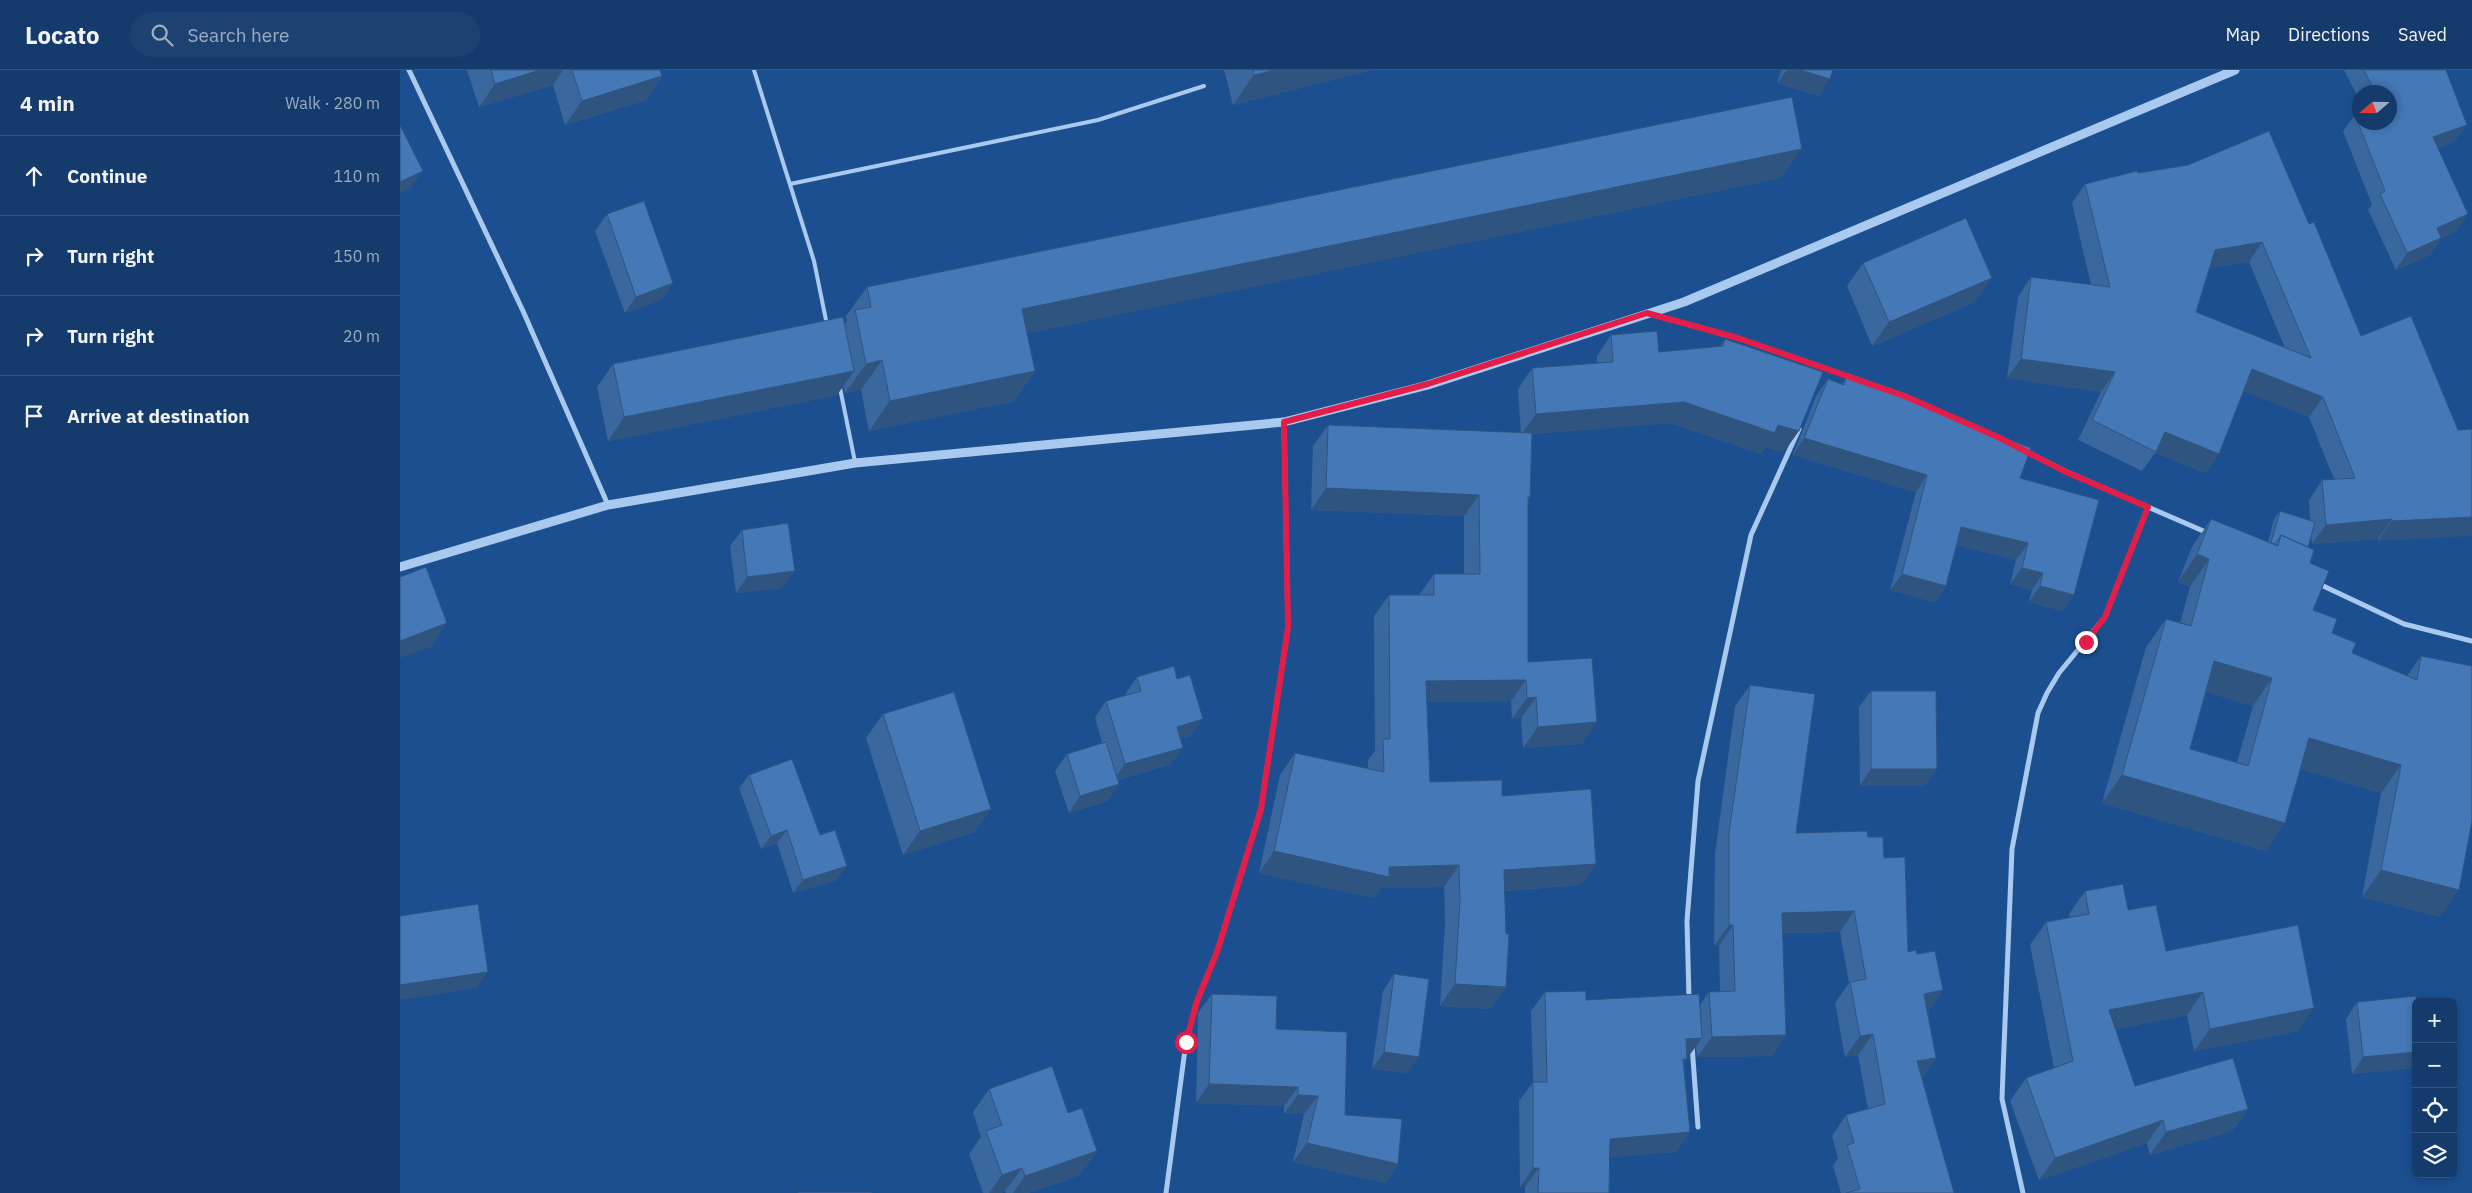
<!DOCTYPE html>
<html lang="en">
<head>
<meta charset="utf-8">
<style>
	:root { --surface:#143b6b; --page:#1d4271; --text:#f1f3f6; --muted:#9dadc1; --line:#33557e }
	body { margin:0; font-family:"IBM Plex Sans",sans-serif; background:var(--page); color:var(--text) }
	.controls { position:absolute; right:15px; bottom:15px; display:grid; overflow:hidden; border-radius:8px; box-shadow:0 2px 8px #0003 }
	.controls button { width:45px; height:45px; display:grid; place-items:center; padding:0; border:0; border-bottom:1px solid var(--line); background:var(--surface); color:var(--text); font:25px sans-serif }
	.compass { position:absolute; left:1952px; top:15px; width:45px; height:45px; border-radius:50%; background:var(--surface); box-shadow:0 2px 8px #0003; rotate:250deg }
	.stop { position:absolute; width:15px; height:15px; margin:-11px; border:4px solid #e11d48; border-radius:50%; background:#fff }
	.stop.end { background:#e11d48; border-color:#fff; box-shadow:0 1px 5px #0008 }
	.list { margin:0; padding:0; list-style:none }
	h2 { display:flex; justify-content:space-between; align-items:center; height:65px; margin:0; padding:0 20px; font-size:21px }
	h2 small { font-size:16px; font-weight:400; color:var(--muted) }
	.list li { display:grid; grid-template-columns:32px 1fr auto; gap:15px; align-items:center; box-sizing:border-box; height:80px; padding:0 20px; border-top:1px solid var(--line) }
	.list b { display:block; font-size:19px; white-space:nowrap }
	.list em { font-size:16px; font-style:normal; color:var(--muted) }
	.icon { flex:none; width:28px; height:28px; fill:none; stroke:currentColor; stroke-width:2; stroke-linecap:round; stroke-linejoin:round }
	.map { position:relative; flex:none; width:2072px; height:1123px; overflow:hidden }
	header { display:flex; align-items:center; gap:30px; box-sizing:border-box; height:70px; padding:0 25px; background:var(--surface); border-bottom:1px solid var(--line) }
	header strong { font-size:24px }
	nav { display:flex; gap:28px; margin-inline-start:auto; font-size:18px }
	.search { width:350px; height:45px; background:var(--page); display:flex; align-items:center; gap:12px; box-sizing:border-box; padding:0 18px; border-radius:28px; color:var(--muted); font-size:19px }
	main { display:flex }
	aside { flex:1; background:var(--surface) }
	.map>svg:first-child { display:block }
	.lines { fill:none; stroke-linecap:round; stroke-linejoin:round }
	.service { stroke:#a9c9ee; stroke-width:4 }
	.minor { stroke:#a9c9ee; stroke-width:5 }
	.tertiary { stroke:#a9c9ee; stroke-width:9 }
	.wall { fill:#3a679d; fill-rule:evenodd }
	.shaded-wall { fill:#305480 }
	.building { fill:#4478b7; stroke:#305480; fill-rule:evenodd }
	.route { stroke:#e11d48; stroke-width:6 }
</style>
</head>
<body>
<header>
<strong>Locato</strong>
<div class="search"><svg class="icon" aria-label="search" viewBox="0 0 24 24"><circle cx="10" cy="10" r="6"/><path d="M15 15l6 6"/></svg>Search here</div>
<nav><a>Map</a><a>Directions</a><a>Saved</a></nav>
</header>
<main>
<aside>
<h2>4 min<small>Walk · 280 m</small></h2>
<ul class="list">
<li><svg class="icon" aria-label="ahead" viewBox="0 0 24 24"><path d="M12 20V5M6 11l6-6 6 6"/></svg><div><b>Continue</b></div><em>110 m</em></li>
<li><svg class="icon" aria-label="right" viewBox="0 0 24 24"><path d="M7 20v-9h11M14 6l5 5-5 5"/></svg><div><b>Turn right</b></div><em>150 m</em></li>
<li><svg class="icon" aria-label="right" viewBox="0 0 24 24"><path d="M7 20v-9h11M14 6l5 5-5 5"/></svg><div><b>Turn right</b></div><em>20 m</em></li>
<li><svg class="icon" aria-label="arrive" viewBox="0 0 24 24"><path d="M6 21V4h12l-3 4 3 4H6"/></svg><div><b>Arrive at destination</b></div></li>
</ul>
</aside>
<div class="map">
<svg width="2072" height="1123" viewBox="0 0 2072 1123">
	<rect width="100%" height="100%" fill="#1b4f8f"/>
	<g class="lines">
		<path class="service" d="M 354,0 L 414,191 L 427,255
			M 390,114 L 698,50 L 804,16
			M 440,318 L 455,392"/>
		<path class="minor" d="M 9,0 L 123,241 L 208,435
			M 1250,244 L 1338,268 L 1508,327
			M 1523,334 L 1567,354
			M 1625,381 L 1667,402 L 1808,463
			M 1919,514 L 2004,554 L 2072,571
			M 1289,929 L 1287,851 L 1298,711 L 1351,465 L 1399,359
			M 1292,975 L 1298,1057
			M 766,1123 L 786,972 L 797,931 L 817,882 L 861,739 L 888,557 L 884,352
			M 1623,1123 L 1602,1029 L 1603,1002 L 1612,779 L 1638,643 L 1647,623 L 1659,603 L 1705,547 L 1748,437"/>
		<path class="tertiary" d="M 0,497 L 208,435 L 455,393 L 884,352 L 1028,315 L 1284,232 L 1835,0"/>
	</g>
	<path class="wall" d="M 67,0 L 260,0 L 262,6 L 246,30 L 165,55 L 153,15 L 79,37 Z
		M 824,0 L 972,0 L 833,35 Z
		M 1381,0 L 1433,0 L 1419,26 L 1377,13 Z
		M 1944,0 L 2046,0 L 2055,71 L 2038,78 L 2057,161 L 2041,168 L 2030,185 L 1996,200 L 1968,140 L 1972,135 L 1943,61 L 1955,45 L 1990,52 L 1990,22 L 1960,22 L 1960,31 Z
		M 1738,103 L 1909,154 L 1961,266 L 2058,360 L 1978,471 L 1978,469 L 1912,474 L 1911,465 L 1908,477 L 1910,493 L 1913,540 L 1932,563 L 1952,583 L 2007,606 L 2021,586 L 2040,847 L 1962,827 L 1981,723 L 1900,699 L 1866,781 L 1702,733 L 1746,577 L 1766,549 L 1780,553 L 1790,517 L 1778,512 L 1792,477 L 1811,449 L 1868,472 L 1874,449 L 1880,441 L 1910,450 L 1909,430 L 1922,410 L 1934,409 L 1909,347 L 1844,321 L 1819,384 L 1806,403 L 1755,383 L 1742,401 L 1678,370 L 1701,322 L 1607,308 L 1618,227 L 1631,207 L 1691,215 L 1672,133 L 1685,114 ZM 1849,192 L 1885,278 L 1796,242 L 1809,198 ZM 1806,622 L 1853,636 L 1837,692 L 1790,679 Z
		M 1381,108 L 627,263 L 635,301 L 614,331 L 469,361 L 461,320 L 445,323 L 443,316 L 437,325 L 208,371 L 197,317 L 213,294 L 445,254 L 447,251 L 446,246 L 467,217 Z
		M 207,144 L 273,213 L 261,230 L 225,243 L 195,161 Z
		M 1463,193 L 1575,232 L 1472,276 L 1447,216 Z
		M 1211,265 L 1259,282 L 1320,277 L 1325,269 L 1384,382 L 1366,377 L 1361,384 L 1270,353 L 1132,364 L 1130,427 L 1128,430 L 1128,592 L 1182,674 L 1123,678 L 1121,648 L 1112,649 L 1111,631 L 1027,632 L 1030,712 L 1102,726 L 1181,815 L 1105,821 L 1091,939 L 1040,936 L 1045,853 L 1044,817 L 981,818 L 974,828 L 859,803 L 880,705 L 895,683 L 968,699 L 968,690 L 975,681 L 974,546 L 989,525 L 1019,525 L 1034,504 L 1064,504 L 1064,446 L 911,440 L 913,376 L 928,355 L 1121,363 L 1118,319 L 1132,298 L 1197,293 L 1197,286 Z
		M 1446,308 L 1528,338 L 1620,408 L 1674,525 L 1662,541 L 1629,532 L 1632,520 L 1610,514 L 1616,490 L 1557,475 L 1546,516 L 1535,532 L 1490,520 L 1516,422 L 1393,385 L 1416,326 L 1428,309 L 1442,314 Z
		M 342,460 L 383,518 L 336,523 L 330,476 Z
		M 737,607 L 791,666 L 780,669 L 771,694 L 718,710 L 708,731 L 669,743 L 655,701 L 667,684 L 702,673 L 695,647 L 706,631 L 726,625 L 726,623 Z
		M 1350,615 L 1396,763 L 1468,767 L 1484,788 L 1508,882 L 1517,884 L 1543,920 L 1528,941 L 1536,988 L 1522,1008 L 1554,1123 L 1441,1123 L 1433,1096 L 1438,1088 L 1432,1066 L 1446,1045 L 1468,1039 L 1458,985 L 1445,987 L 1435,933 L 1449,913 L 1440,862 L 1382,863 L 1386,965 L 1372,986 L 1297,987 L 1296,976 L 1288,987 L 1287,988 L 1283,994 L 1290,1062 L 1276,1082 L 1210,1087 L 1209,1123 L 1125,1123 L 1125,1117 L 1120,1117 L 1119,1031 L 1133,1012 L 1131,941 L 1145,922 L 1186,930 L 1300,935 L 1309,922 L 1320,922 L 1319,876 L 1314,876 L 1315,784 L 1335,636 Z
		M 1471,621 L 1525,716 L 1460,716 L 1459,637 Z
		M 483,644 L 591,739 L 574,762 L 503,785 L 466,668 Z
		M 349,705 L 420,765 L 437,810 L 393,823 L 377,773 L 361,779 L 339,718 Z
		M 1685,821 L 1728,840 L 1766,881 L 1898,961 L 1794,981 L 1787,945 L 1715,959 L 1735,1016 L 1848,1039 L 1832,1061 L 1750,1085 L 1747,1073 L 1639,1110 L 1610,1031 L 1626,1008 L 1654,998 L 1630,875 L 1646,852 L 1670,847 L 1669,844 Z
		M 994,904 L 1007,1003 L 972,999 L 983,921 Z
		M 812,924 L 876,959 L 945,1045 L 998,1094 L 985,1113 L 893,1092 L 904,1044 L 884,1044 L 884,1036 L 796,1033 L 798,943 Z
		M 1957,932 L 2010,998 L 1952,1004 L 1946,949 Z
		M 589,1019 L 668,1043 L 697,1081 L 680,1105 L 628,1123 L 606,1123 L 605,1121 L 601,1123 L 583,1123 L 569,1084 L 581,1067 L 573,1042 Z"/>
	<path class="shaded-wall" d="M 140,0 L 163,0 L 153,15 L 79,37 L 95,14 Z
		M 875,0 L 972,0 L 833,35 L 854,5 Z
		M 1387,0 L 1400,0 L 1430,9 L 1419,26 L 1377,13 Z
		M 262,6 L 246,30 L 165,55 L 182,31 Z
		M 2067,55 L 2055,71 L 2022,84 L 2033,67 Z
		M 1402,79 L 1381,108 L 601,269 L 622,239 Z
		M 23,101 L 11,118 L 0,123 L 0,112 Z
		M 2068,144 L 2057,161 L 2025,175 L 2037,158 Z
		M 2041,168 L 2030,185 L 1996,200 L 2007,183 Z
		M 1862,172 L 1849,192 L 1801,199 L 1815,180 Z
		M 1592,208 L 1575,232 L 1472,276 L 1489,252 Z
		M 273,213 L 261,230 L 225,243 L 236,227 Z
		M 1621,289 L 1715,302 L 1701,322 L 1607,308 Z
		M 482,290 L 461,320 L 445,323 L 466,294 Z
		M 1852,299 L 1923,327 L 1909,347 L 1838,319 Z
		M 454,301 L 437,325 L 208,371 L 224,347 Z
		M 635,301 L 614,331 L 469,361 L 490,331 Z
		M 1284,332 L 1378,355 L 1399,361 L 1384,382 L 1366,377 L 1361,384 L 1270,353 L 1121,365 L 1136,344 Z
		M 1765,362 L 1819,384 L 1806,403 L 1755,383 Z
		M 1404,368 L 1527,405 L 1516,422 L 1393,385 Z
		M 926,418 L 1079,425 L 1064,446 L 911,440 Z
		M 2072,447 L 2072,466 L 1978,471 L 1992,451 Z
		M 1992,449 L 1978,469 L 1912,474 L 1926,455 Z
		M 1561,457 L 1628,473 L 1616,490 L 1550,473 Z
		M 1797,484 L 1809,489 L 1790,517 L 1778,512 Z
		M 1622,498 L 1643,503 L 1632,520 L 1610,514 Z
		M 395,501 L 383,518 L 336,523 L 347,507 Z
		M 1502,504 L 1546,516 L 1535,532 L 1490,520 Z
		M 1640,516 L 1674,525 L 1662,541 L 1629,532 Z
		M 47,553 L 31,577 L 0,588 L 0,571 Z
		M 1814,591 L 1872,608 L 1853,636 L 1795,619 Z
		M 1126,610 L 1111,631 L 1011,632 L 1026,611 Z
		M 1136,627 L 1121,648 L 1112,649 L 1127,628 Z
		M 803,649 L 791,666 L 765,673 L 777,657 Z
		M 1197,652 L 1182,674 L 1123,678 L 1138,657 Z
		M 1909,668 L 2001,695 L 1981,723 L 1889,696 Z
		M 783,678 L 771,694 L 713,711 L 725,694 Z
		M 1471,699 L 1537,699 L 1525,716 L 1460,716 Z
		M 1722,705 L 1885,753 L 1866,781 L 1702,733 Z
		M 719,714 L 708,731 L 669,743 L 680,726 Z
		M 591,739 L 574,762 L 503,785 L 520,761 Z
		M 387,760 L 377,773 L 361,779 L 371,766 Z
		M 874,781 L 989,797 L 1059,795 L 1044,817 L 981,818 L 974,828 L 859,803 Z
		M 1196,794 L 1181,815 L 1089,822 L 1104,800 Z
		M 447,796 L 437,810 L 393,823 L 403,810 Z
		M 1981,800 L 2059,820 L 2040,847 L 1962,827 Z
		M 1454,841 L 1440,862 L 1367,863 L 1382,843 Z
		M 1329,855 L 1333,855 L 1319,876 L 1314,876 Z
		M 88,902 L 77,918 L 0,930 L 0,915 Z
		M 1055,914 L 1106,917 L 1091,939 L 1040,936 Z
		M 1543,920 L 1528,941 L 1510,944 L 1524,924 Z
		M 1803,922 L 1787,945 L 1693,963 L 1709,940 Z
		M 1914,938 L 1898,961 L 1794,981 L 1810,959 Z
		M 1473,964 L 1458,985 L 1445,987 L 1460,966 Z
		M 1386,965 L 1372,986 L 1297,987 L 1312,967 Z
		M 1302,968 L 1288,987 L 1273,988 L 1286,969 Z
		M 984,982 L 1019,987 L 1007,1003 L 972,999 Z
		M 2016,982 L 2016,989 L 2010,998 L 1952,1004 L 1963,987 Z
		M 1536,988 L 1522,1008 L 1517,991 Z
		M 1283,989 L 1287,989 L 1274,1008 Z
		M 809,1014 L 898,1017 L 884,1036 L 796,1033 Z
		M 898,1025 L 918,1026 L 904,1044 L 884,1044 Z
		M 1848,1039 L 1832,1061 L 1750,1085 L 1766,1062 Z
		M 1763,1050 L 1747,1073 L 1639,1110 L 1655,1088 Z
		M 1290,1062 L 1276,1082 L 1196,1088 L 1210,1069 Z
		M 907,1073 L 998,1094 L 985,1113 L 893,1092 Z
		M 697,1081 L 680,1105 L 628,1123 L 613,1123 L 625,1106 Z
		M 622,1098 L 605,1121 L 601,1123 L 589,1123 L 602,1105 Z
		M 1133,1098 L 1139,1098 L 1125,1117 L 1120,1117 Z"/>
	<path class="building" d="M 91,0 L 140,0 L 95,14 Z
		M 172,0 L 260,0 L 262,6 L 182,31 Z
		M 853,0 L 875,0 L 854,5 Z
		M 1400,0 L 1433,0 L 1430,9 Z
		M 1964,0 L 2046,0 L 2067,55 L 2033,67 L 2068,144 L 2037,158 L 2041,168 L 2007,183 L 1980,124 L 1985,121 L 1955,45 L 1960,43 L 1960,52 L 1990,52 L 1990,22 L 1975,22 Z
		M 1392,27 L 1402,79 L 622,239 L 635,301 L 490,331 L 482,290 L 466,294 L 455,240 L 471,237 L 467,217 Z
		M 0,55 L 23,101 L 0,112 Z
		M 1869,61 L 1909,154 L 1914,152 L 1961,266 L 2011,246 L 2058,360 L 2072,359 L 2072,447 L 1992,451 L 1992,449 L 1926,455 L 1922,410 L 1955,408 L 1923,327 L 1852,299 L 1819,384 L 1765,362 L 1756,382 L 1692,350 L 1715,302 L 1621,289 L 1631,207 L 1710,217 L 1685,114 L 1737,101 L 1738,103 L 1788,95 ZM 1862,172 L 1911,288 L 1796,242 L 1815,180 Z
		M 244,131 L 273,213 L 236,227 L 207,144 Z
		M 1566,148 L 1592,208 L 1489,252 L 1463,193 Z
		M 443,247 L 454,301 L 224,347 L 213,294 Z
		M 1257,261 L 1259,282 L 1323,276 L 1325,269 L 1423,302 L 1399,361 L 1378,355 L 1375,363 L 1284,332 L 1136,344 L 1132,298 L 1213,292 L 1211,265 Z
		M 1446,308 L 1529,334 L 1528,338 L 1631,378 L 1620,408 L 1699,430 L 1674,525 L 1640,516 L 1643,503 L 1622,498 L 1628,473 L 1561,457 L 1546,516 L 1502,504 L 1527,405 L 1404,368 L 1428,309 L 1444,315 Z
		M 928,355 L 1132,363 L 1130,427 L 1128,427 L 1128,592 L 1192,588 L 1197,652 L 1138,657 L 1136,627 L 1127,628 L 1126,610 L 1026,611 L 1030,712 L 1102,710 L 1102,726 L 1191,719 L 1196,794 L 1104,800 L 1106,864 L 1109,864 L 1106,917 L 1055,914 L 1060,831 L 1059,795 L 989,797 L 989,807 L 874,781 L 895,683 L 984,702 L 983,669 L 990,669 L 989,525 L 1034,525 L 1034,504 L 1080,504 L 1079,425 L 926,418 Z
		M 1880,441 L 1915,452 L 1908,477 L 1881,465 L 1875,474 L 1871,473 Z
		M 1811,449 L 1878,476 L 1881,465 L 1914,480 L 1910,493 L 1929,501 L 1913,540 L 1937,549 L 1932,563 L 1956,573 L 1952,583 L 2017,610 L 2021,586 L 2072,596 L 2072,751 L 2059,820 L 1981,800 L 2001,695 L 1909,668 L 1885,753 L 1722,705 L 1766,549 L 1791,556 L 1809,489 L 1797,484 ZM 1814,591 L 1872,608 L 1848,696 L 1790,679 Z
		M 388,453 L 395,501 L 347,507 L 342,460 Z
		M 26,497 L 47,553 L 0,571 L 0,507 Z
		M 774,596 L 777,609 L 790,605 L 803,649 L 777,657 L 783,678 L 725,694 L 706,631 L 741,621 L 737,607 Z
		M 1350,615 L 1415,624 L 1396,763 L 1467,761 L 1468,767 L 1483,767 L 1484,788 L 1505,787 L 1508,882 L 1516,880 L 1517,884 L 1535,881 L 1543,920 L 1524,924 L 1536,988 L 1517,991 L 1554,1123 L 1446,1123 L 1460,1119 L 1447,1075 L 1454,1073 L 1446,1045 L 1485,1034 L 1473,964 L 1460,966 L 1450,912 L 1466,909 L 1454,841 L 1382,843 L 1386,965 L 1312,967 L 1309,922 L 1335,921 L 1333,855 L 1329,855 L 1329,763 Z
		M 1471,621 L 1536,621 L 1537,699 L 1471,699 Z
		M 554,622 L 591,739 L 520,761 L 483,644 Z
		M 706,672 L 719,714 L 680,726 L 667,684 Z
		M 392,689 L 420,765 L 435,760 L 447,796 L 403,810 L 387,760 L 371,766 L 349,705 Z
		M 1723,814 L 1728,840 L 1756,835 L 1766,881 L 1898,855 L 1914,938 L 1810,959 L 1803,922 L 1709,940 L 1735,1016 L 1833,988 L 1848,1039 L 1766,1062 L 1763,1050 L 1655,1088 L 1626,1008 L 1673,991 L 1646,852 L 1689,844 L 1685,821 Z
		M 78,834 L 88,902 L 0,915 L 0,846 Z
		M 994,904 L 1029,909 L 1019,987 L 984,982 Z
		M 1186,921 L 1186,930 L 1299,924 L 1302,968 L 1286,969 L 1287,989 L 1283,989 L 1290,1062 L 1210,1069 L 1209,1123 L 1138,1123 L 1139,1098 L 1133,1098 L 1133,1012 L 1147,1012 L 1145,922 Z
		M 812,924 L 877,926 L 876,959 L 947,962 L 945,1045 L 1002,1049 L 998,1094 L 907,1073 L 918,1026 L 898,1025 L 898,1017 L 809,1014 Z
		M 2016,926 L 2016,982 L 1963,987 L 1957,932 Z
		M 652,996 L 668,1043 L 682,1038 L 697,1081 L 625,1106 L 622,1098 L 602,1105 L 586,1061 L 602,1055 L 589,1019 Z
		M 398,1122 L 472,1122 L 472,1123 L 398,1123 Z"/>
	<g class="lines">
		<path class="route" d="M 786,972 L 797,931 L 817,882 L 861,739 L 888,557 L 884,352 L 1028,314 L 1247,243 L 1338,268 L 1507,327 L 1598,367 L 1666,402 L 1748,437 L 1705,547 L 1686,572"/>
	</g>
</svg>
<div class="controls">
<button>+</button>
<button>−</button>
<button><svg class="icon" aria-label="locate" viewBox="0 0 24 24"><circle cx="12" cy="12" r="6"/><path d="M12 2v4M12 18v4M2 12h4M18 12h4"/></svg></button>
<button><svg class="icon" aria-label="layers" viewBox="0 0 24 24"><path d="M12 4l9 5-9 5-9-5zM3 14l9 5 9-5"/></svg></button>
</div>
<svg class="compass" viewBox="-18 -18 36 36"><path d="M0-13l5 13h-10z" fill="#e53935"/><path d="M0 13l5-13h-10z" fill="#9dadc1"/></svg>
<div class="stop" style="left:786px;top:972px"></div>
<div class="stop end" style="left:1686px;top:572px"></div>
</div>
</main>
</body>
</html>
